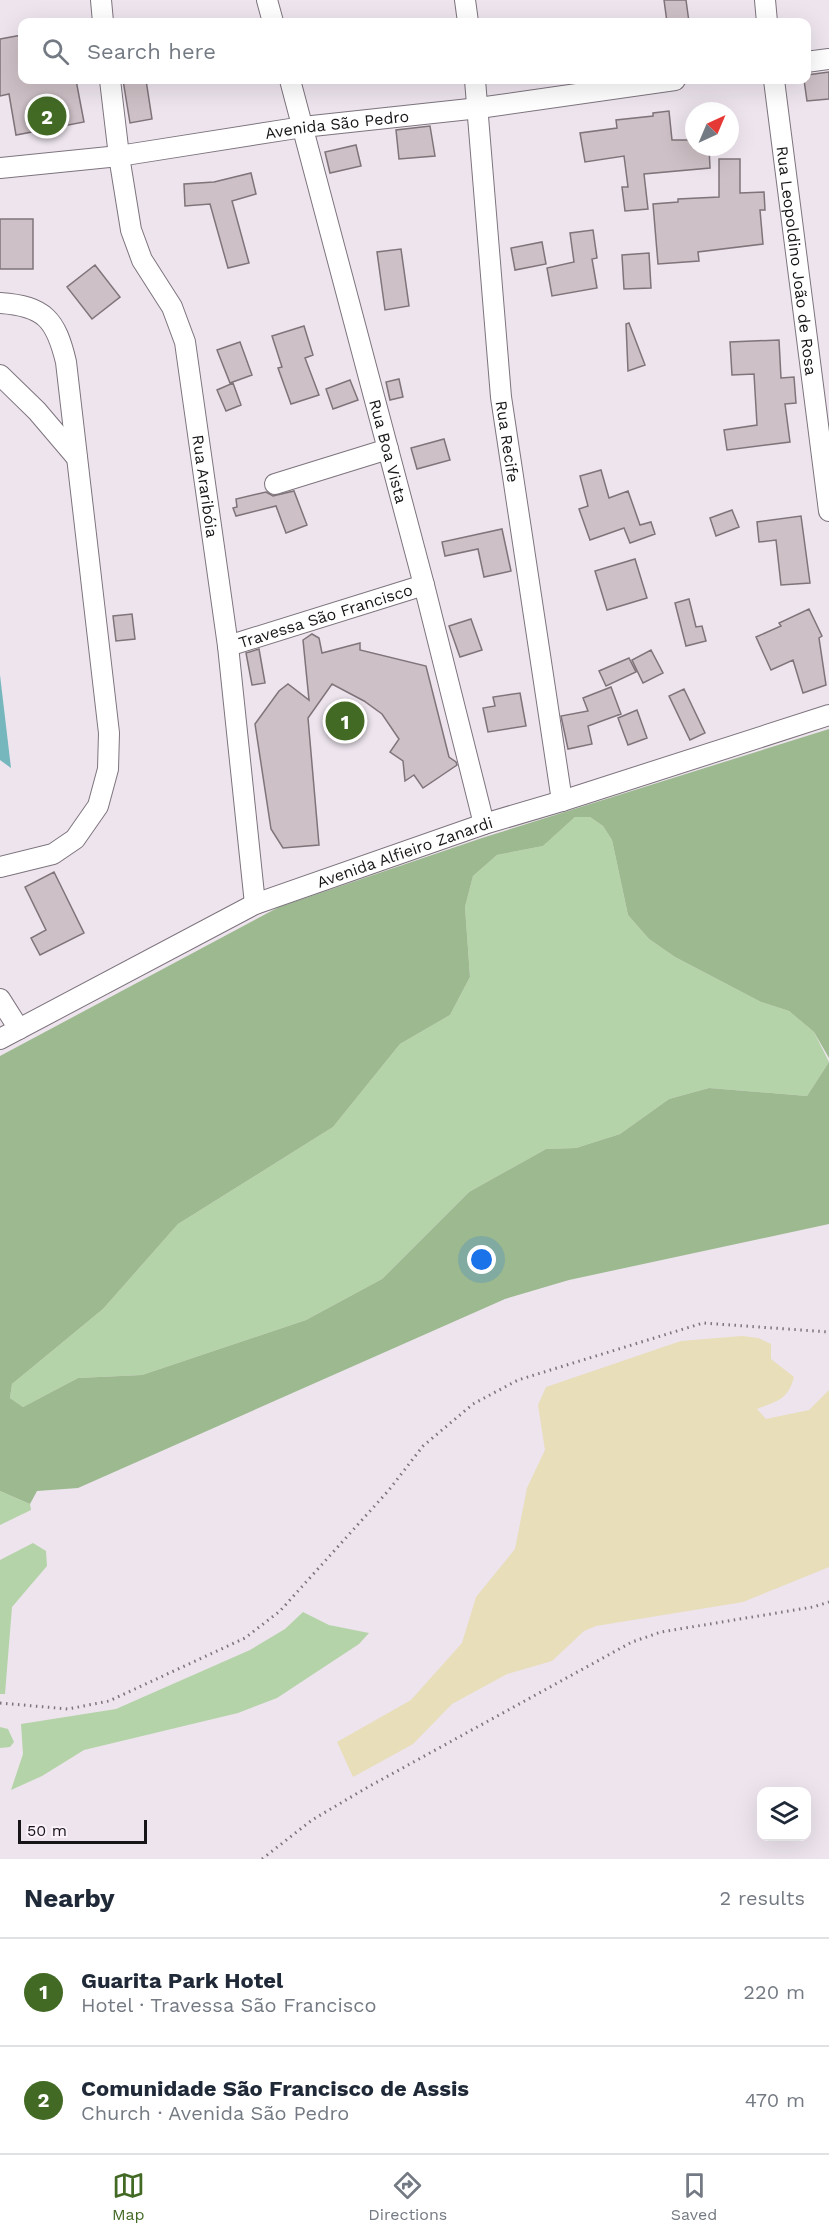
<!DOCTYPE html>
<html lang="en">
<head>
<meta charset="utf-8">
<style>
	:root { --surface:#fff; --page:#f6f6f7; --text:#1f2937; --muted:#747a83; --line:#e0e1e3; --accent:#436a25 }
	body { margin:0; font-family:"Work Sans",sans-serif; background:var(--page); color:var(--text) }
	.controls { position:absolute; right:18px; bottom:18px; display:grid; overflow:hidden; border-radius:12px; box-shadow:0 6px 24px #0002 }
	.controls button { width:54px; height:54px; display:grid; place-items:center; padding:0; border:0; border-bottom:2px solid var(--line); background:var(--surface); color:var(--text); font:30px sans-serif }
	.compass { position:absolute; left:685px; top:102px; width:54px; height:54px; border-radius:50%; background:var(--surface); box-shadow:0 6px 24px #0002; rotate:44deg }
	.scale { position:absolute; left:18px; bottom:15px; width:129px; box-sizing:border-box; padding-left:6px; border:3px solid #181518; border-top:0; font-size:16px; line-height:21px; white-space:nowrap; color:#181518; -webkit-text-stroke:4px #faf1fa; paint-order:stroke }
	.you { position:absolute; left:482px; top:1260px; width:21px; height:21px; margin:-15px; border:4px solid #fff; border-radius:50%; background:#1a73e8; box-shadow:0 0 0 9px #1a73e833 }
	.badge { display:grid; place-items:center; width:39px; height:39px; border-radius:50%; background:var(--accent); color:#fff; font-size:20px; font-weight:700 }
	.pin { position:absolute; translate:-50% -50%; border:3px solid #fff; box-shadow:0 2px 6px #0006 }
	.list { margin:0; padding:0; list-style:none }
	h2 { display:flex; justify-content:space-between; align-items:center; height:78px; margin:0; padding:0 24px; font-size:26px }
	h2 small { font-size:20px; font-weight:400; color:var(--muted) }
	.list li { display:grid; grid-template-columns:39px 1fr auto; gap:18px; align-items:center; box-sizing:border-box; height:108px; padding:0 24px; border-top:2px solid var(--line) }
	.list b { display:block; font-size:22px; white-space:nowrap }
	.list p { margin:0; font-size:20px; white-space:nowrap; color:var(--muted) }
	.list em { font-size:20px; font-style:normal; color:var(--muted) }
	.icon { flex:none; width:33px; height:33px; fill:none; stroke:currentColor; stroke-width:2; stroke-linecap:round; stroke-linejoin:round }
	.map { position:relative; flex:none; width:829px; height:1859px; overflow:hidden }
	.search { position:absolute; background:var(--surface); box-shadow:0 6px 24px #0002; left:18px; right:18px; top:18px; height:66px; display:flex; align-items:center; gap:15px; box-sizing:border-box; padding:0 21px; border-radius:12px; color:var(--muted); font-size:22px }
	.sheet { height:294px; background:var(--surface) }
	nav { display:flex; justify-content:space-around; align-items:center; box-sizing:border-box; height:84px; border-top:2px solid var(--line); background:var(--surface); font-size:16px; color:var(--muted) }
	nav a { display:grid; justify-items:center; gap:3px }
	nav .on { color:var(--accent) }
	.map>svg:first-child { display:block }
	.green { fill:#b5d3a8 }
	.forest { fill:#9cb98f }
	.sand { fill:#e8deb9 }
	.water { fill:#75b7bd }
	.building { fill:#cdc0c6; stroke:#7f7479; stroke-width:1.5 }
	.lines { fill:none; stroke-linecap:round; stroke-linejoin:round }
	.minor-casing { stroke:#7d747d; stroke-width:22 }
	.path { stroke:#7c767c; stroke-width:3; stroke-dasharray:1.5 4.5; stroke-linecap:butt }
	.minor { stroke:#fff; stroke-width:20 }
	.labels { text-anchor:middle; stroke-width:5; stroke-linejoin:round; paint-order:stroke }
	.street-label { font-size:16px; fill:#181518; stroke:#faf1fa }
</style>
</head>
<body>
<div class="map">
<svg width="829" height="1859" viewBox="0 0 829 1859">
	<rect width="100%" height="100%" fill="#ede4ed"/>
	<path class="green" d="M 575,817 L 590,817 L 603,826 L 612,840 L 628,915 L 649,939 L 675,957 L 761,1002 L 789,1011 L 814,1032 L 829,1062 L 807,1096 L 709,1088 L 669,1099 L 620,1134 L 576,1148 L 546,1149 L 469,1192 L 382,1279 L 306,1320 L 142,1375 L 78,1378 L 23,1407 L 10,1398 L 12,1384 L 103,1309 L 178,1224 L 333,1127 L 400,1044 L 450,1015 L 470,977 L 465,907 L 473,876 L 497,855 L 543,846 Z
		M 0,1491 L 30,1504 L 31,1510 L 0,1525 Z
		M 33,1543 L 46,1551 L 47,1566 L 12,1607 L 5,1694 L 0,1694 L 0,1560 Z
		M 303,1612 L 329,1625 L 369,1633 L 359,1644 L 277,1698 L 238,1713 L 84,1750 L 42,1776 L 11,1790 L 23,1754 L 21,1724 L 116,1709 L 250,1650 L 285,1629 Z
		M 0,1727 L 8,1729 L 14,1742 L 10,1747 L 0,1748 Z"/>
	<path class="forest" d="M 829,729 L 829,1058 L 814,1032 L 789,1011 L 761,1002 L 675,957 L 649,939 L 628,915 L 612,840 L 603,826 L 590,817 L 575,817 L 543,846 L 497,855 L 473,876 L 465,907 L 470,977 L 450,1015 L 400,1044 L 333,1127 L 178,1224 L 103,1309 L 12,1384 L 10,1398 L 23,1407 L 78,1378 L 142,1375 L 306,1320 L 382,1279 L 469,1192 L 546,1149 L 576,1148 L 620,1134 L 669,1099 L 709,1088 L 807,1096 L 829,1062 L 829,1224 L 569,1280 L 505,1299 L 78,1488 L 37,1491 L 30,1504 L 0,1491 L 0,1056 L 279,907 L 482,838 Z"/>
	<path class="sand" d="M 742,1336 L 758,1338 L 771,1344 L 771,1359 L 794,1377 C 788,1400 777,1401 757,1409 L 766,1419 L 809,1410 L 829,1390 L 829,1567 L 743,1602 L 596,1626 L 584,1631 L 552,1661 L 507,1674 L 452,1704 L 413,1744 L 353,1777 L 337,1742 L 411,1700 L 462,1643 L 476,1597 L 515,1549 L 527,1488 L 545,1450 L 538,1405 L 546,1387 L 681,1341 Z"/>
	<path class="water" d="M 0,675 L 11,768 L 0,760 Z"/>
	<path class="building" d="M 664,0 L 686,0 L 689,22 L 667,22 Z
		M 22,35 L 22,80 L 76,80 L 84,122 L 16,135 L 9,94 L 0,96 L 0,39 Z
		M 829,72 L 829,99 L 807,101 L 804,80 L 807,80 L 807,75 Z
		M 123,80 L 146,80 L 152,119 L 130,123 Z
		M 669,111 L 672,140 L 694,140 L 694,147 L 709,147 L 710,168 L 644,174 L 648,209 L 625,211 L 622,187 L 628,187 L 624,156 L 585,162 L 580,133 L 617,128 L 616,120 L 653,116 L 653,113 Z
		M 430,126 L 435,156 L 399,159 L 396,130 Z
		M 356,145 L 361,166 L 330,173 L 325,152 Z
		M 719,159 L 740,159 L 740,193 L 764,192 L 765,210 L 760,210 L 763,244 L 698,252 L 699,261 L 658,264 L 653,204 L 678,202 L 678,199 L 719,197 Z
		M 251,173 L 256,194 L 232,201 L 249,263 L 228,268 L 210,204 L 185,206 L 184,184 L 214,182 Z
		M 0,219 L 33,219 L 33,269 L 0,269 Z
		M 593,230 L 597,258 L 592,259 L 597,288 L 552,296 L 547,268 L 574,262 L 570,233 Z
		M 542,242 L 546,264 L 515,270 L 511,248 Z
		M 401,249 L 409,306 L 385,310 L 377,252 Z
		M 649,253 L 651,288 L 624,289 L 622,255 Z
		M 95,265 L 120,297 L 92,319 L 67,287 Z
		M 629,323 L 645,365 L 628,371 L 626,324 Z
		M 304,326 L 313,355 L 305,358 L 319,395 L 291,404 L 278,368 L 282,367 L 272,336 Z
		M 779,340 L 781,378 L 794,377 L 796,403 L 785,404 L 790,442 L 727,450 L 724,430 L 757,425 L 754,374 L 732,375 L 730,342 Z
		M 240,342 L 252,375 L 230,383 L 217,350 Z
		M 399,379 L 403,397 L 390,400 L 386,382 Z
		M 350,380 L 358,400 L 333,409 L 326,389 Z
		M 233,383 L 241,405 L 226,411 L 217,390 Z
		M 444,439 L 450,460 L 417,469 L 411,448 Z
		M 601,470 L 609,498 L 628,491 L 640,525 L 651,522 L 655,534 L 630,543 L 624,528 L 590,540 L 579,509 L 588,506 L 580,476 Z
		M 294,491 L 307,525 L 286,533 L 276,506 L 236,516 L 233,508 L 237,507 L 236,499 L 266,492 L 273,496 Z
		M 732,510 L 739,527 L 716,536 L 710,518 Z
		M 801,516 L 810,583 L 781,585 L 776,540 L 759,542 L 757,522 Z
		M 502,529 L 511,571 L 484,577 L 478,549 L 445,556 L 442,542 Z
		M 635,559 L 647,598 L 607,610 L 595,571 Z
		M 689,599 L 696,627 L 702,626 L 706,641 L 686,646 L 675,603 Z
		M 809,609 L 822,636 L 819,638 L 826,685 L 803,693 L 793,660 L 771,670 L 756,637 L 781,626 L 779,623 Z
		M 132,614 L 135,639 L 116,641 L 113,616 Z
		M 471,619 L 482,650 L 460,657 L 449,626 Z
		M 312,634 L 319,638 L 322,653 L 360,643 L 360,650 L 426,666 L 449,757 L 456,762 L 457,765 L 423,788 L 414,775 L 405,781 L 403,761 L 390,752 L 399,739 L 382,714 L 364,701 L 332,684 L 308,718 L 319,845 L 283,848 L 271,829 L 255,724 L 279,691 L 288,684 L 309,700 L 303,640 Z
		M 259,649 L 265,683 L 252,685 L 246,653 Z
		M 651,650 L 663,673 L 643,683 L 632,660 Z
		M 629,658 L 636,672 L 606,686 L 599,671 Z
		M 611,687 L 621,714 L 588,726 L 592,744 L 568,749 L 561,716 L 588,711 L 583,698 Z
		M 684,689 L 705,733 L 690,740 L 669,696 Z
		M 520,693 L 526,726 L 488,732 L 483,708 L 495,706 L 493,697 Z
		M 637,710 L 647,738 L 628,745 L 618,718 Z
		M 54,872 L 84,933 L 40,955 L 31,938 L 46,930 L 25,887 Z"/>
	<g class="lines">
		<g class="minor-casing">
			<g id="minor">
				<path d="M 101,0 L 103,22"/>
				<path d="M 267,0 L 273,22"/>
				<path d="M 465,0 L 468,22"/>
				<path d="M 765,0 L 767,22"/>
				<path d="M 806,62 L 829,59"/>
				<path id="s1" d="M 110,80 L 119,156 L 131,230 L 142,260 L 172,307 L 185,342 L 228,646 L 255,904"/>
				<path id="s2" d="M 290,80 L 424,585 L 484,824"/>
				<path id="s3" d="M 475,80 L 501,397 L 562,801"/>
				<path id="s4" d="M 774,80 L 829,511"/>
				<path id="s5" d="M 0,168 L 119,156 L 303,127 L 479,108 L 675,80"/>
				<path d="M 0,303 C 45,306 56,320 66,362 L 109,733 L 108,769 L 98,806 L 75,839 L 53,854 L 0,867"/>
				<path d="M 0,375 L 37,411 L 77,458"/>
				<path d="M 275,484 L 388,449"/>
				<path id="s6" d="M 228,646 L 424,585"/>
				<path d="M 0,999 L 19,1029"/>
				<path id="s7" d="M 0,1039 L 255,904 L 484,824 L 562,801 L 829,715"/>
			</g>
		</g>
		<path class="path" d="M 0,1703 L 68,1709 L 109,1701 L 245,1638 L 280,1611 L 389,1490 L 423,1446 L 473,1404 L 518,1380 L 703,1323 L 829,1332
			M 262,1859 L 312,1820 L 368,1787 L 632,1642 L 661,1632 L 813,1607 L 829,1602"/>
		<use href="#minor" class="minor"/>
	</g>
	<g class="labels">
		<g class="street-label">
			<text dy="6" stroke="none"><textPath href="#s5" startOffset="340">Avenida São Pedro</textPath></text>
			<text dy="6" stroke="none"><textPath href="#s4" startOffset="182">Rua Leopoldino João de Rosa</textPath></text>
			<text dy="6" stroke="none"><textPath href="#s3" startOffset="363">Rua Recife</textPath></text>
			<text dy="6" stroke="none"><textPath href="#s2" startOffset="384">Rua Boa Vista</textPath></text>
			<text dy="6" stroke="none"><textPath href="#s1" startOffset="422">Rua Araribóia</textPath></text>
			<text dy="6" stroke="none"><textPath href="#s6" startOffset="102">Travessa São Francisco</textPath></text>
			<text dy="6" stroke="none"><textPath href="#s7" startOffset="447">Avenida Alfieiro Zanardi</textPath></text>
		</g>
	</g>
</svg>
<div class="controls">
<button><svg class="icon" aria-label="layers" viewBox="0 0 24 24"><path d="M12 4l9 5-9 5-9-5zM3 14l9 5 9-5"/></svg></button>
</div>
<svg class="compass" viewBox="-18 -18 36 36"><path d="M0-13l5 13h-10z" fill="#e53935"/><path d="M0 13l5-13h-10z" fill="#747a83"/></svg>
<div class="scale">50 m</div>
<div class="you"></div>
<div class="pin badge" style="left:345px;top:721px">1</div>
<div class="pin badge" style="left:47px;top:116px">2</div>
<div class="search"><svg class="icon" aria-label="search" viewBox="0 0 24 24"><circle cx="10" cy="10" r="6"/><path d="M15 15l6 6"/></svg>Search here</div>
</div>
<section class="sheet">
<h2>Nearby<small>2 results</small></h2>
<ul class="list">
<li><span class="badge">1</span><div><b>Guarita Park Hotel</b><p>Hotel · Travessa São Francisco</p></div><em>220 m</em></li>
<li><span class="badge">2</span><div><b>Comunidade São Francisco de Assis</b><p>Church · Avenida São Pedro</p></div><em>470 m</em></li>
</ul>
</section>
<nav>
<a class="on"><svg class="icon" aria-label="map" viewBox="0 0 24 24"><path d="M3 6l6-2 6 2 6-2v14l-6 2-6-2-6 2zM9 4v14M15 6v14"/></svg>Map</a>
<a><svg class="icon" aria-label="directions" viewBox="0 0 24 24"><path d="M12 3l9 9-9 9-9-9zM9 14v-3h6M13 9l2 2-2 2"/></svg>Directions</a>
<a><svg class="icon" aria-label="saved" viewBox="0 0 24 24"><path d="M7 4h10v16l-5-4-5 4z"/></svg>Saved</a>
</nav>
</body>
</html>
